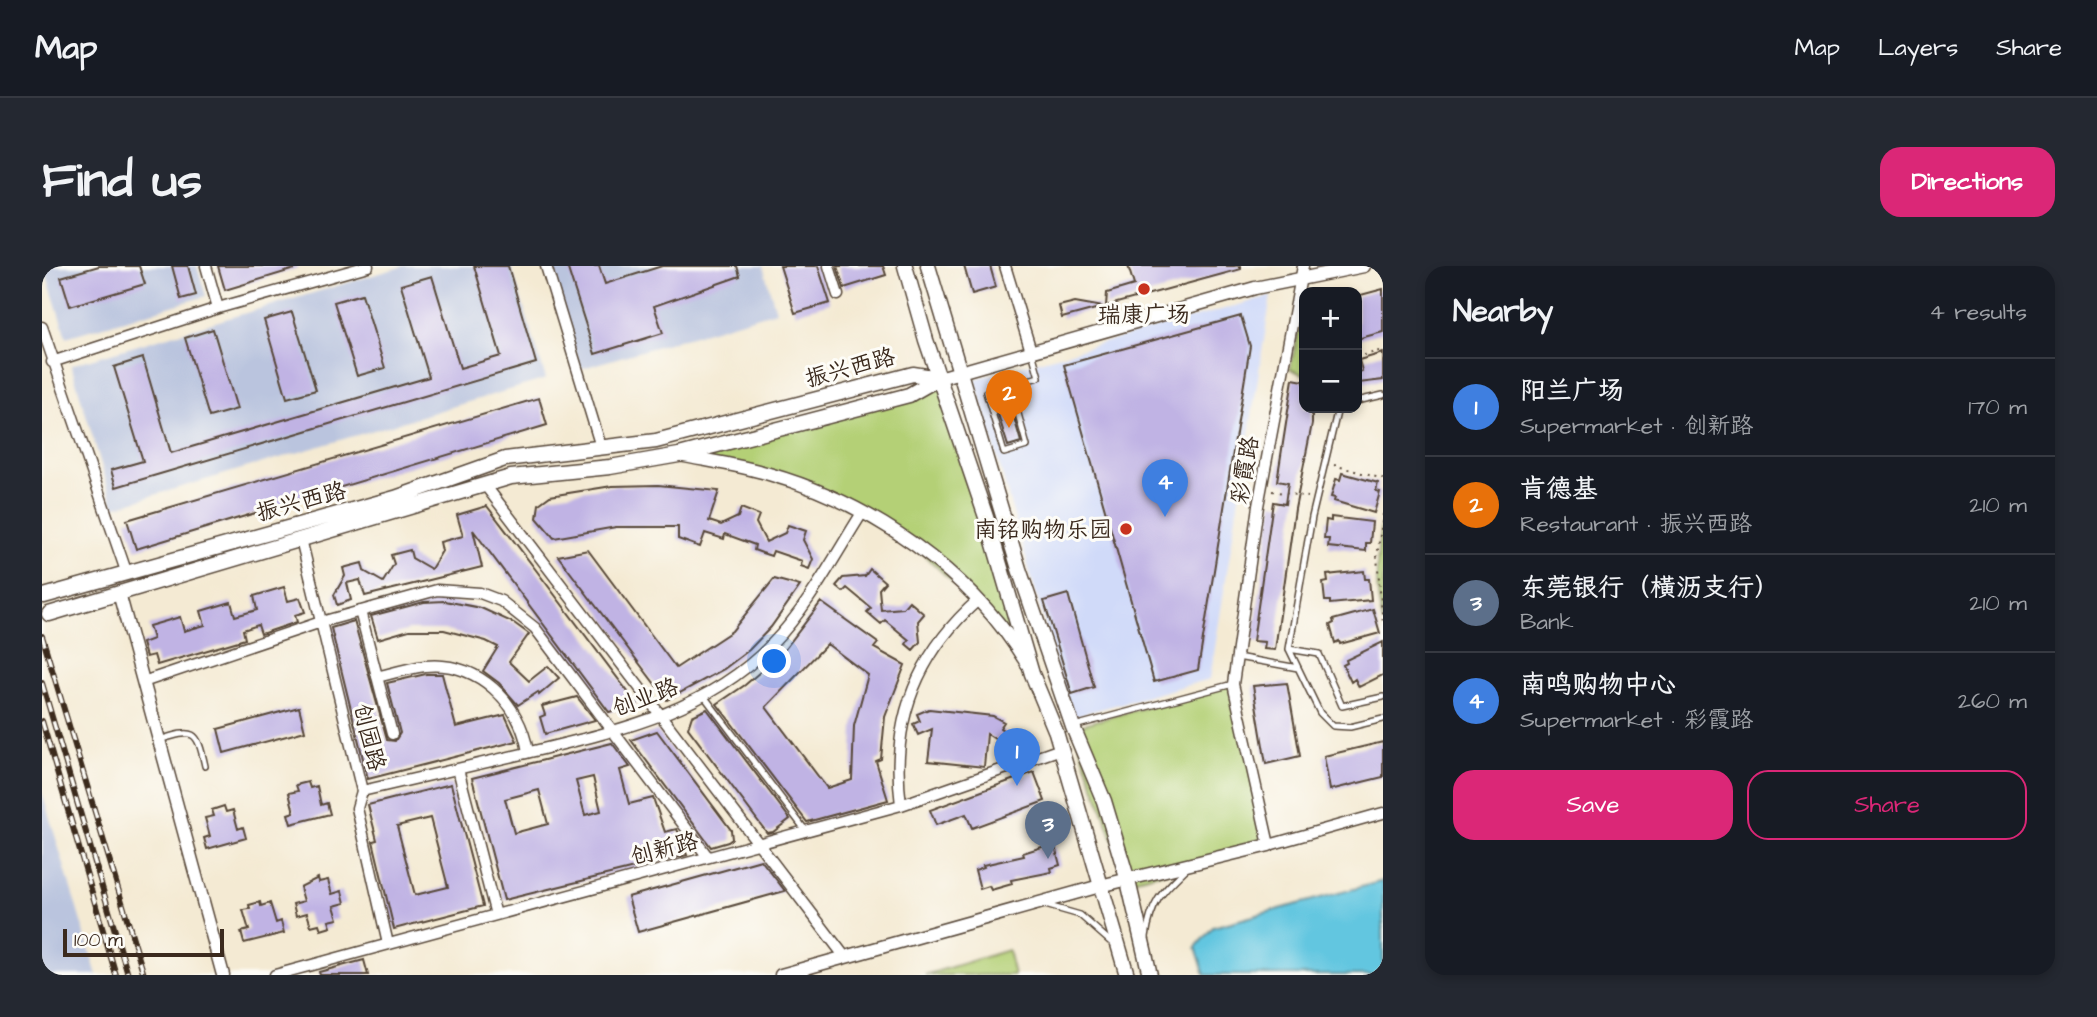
<!DOCTYPE html>
<html lang="en">
<head>
<meta charset="utf-8">
<style>
	:root { --surface:#171b24; --page:#242831; --text:#f1f3f6; --muted:#9ea1a6; --line:#363941; --accent:#db2777 }
	body { margin:0; font-family:"Architects Daughter","LXGW WenKai TC",sans-serif; background:var(--page); color:var(--text) }
	.controls { position:absolute; right:21px; top:21px; display:grid; overflow:hidden; border-radius:14px; box-shadow:0 4px 10px #0003 }
	.controls button { width:63px; height:63px; display:grid; place-items:center; padding:0; border:0; border-bottom:2px solid var(--line); background:var(--surface); color:var(--text); font:35px sans-serif }
	.scale { position:absolute; left:21px; bottom:18px; width:161px; box-sizing:border-box; padding-left:7px; border:4px solid #3b2a1e; border-top:0; font-size:19px; line-height:24px; white-space:nowrap; color:#3b2a1e; -webkit-text-stroke:5px #fdfcf7; paint-order:stroke }
	.you { position:absolute; left:733px; top:396px; width:24px; height:24px; margin:-18px; border:5px solid #fff; border-radius:50%; background:#1a73e8; box-shadow:0 0 0 10px #1a73e833 }
	.badge { display:grid; place-items:center; width:46px; height:46px; border-radius:50%; background:var(--accent); color:#fff; font-size:23px; font-weight:700 }
	.pin { position:absolute; translate:-50% -58px; filter:drop-shadow(0 2px 4px #0008) }
	.pin::after { content:''; position:absolute; top:37px; width:24px; height:21px; background:inherit; clip-path:polygon(0 0,100% 0,50% 100%) }
	.list { margin:0; padding:0; list-style:none }
	h2 { display:flex; justify-content:space-between; align-items:center; height:91px; margin:0; padding:0 28px; font-size:30px }
	h2 small { font-size:23px; font-weight:400; color:var(--muted) }
	.list li { display:grid; grid-template-columns:46px 1fr auto; gap:21px; align-items:center; box-sizing:border-box; height:98px; padding:0 28px; border-top:2px solid var(--line) }
	.list b { display:block; font-size:26px; white-space:nowrap }
	.list p { margin:0; font-size:23px; white-space:nowrap; color:var(--muted) }
	.list em { font-size:23px; font-style:normal; color:var(--muted) }
	.actions { display:flex; gap:14px; padding:21px 28px }
	.actions a { flex:1; padding:16px 0; border:2px solid var(--accent); border-radius:21px; text-align:center; font-size:24px; color:var(--accent) }
	.actions .main { background:var(--accent); color:#fff }
	.map { position:relative; flex:none; width:1341px; height:709px; overflow:hidden; border-radius:21px }
	header { display:flex; align-items:center; gap:42px; box-sizing:border-box; height:98px; padding:0 35px; background:var(--surface); border-bottom:2px solid var(--line) }
	header strong { font-size:33px }
	nav { display:flex; gap:38px; margin-inline-start:auto; font-size:24px }
	.intro { display:flex; align-items:center; justify-content:space-between; box-sizing:border-box; height:168px; padding:0 42px }
	h1 { margin:0; font-size:49px }
	.button { padding:18px 32px; border-radius:21px; background:var(--accent); color:#fff; font-size:24px; font-weight:700 }
	main { display:flex; gap:42px; padding:0 42px }
	aside { flex:1; background:var(--surface); border-radius:21px; box-shadow:0 4px 10px #0003 }
	.map>svg:first-child { display:block }
	.built { fill:#d0daf9 }
	.industrial { fill:#bac4de }
	.green { fill:#b4d076; stroke:#787d4a; stroke-width:2 }
	.water { fill:#62c6e0; stroke:#4e787f; stroke-width:2 }
	.building { fill:#c0b3e4; fill-rule:evenodd }
	.lines { fill:none; stroke-linecap:round; stroke-linejoin:round }
	.service-casing { stroke:#574739; stroke-width:8 }
	.minor-casing { stroke:#574739; stroke-width:13 }
	.tertiary-casing { stroke:#574739; stroke-width:15 }
	.secondary-casing { stroke:#574739; stroke-width:17 }
	.path { stroke:#574739; stroke-width:2; stroke-dasharray:2 5; stroke-linecap:butt }
	.service { stroke:#fff; stroke-width:5 }
	.minor { stroke:#fff; stroke-width:10 }
	.tertiary { stroke:#fff; stroke-width:12 }
	.secondary { stroke:#fff; stroke-width:14 }
	.rail-casing { stroke:#3b2a1e; stroke-width:6 }
	.rail { stroke:#fdfcf7; stroke-width:3.5; stroke-dasharray:10; stroke-linecap:butt }
	.poi-dot { fill:#c8321e; stroke:#fdfcf7; stroke-width:2.5 }
	.labels { text-anchor:middle; stroke-width:6; stroke-linejoin:round; paint-order:stroke }
	.poi-label { font-size:23px; fill:#3b2a1e; stroke:#fdfcf7 }
	.street-label { font-size:23px; fill:#3b2a1e; stroke:#fdfcf7 }
</style>
</head>
<body>
<header>
<strong>Map</strong>
<nav><a>Map</a><a>Layers</a><a>Share</a></nav>
</header>
<div class="intro"><h1>Find us</h1><a class="button">Directions</a></div>
<main>
<div class="map">
<svg width="1341" height="709" viewBox="0 0 1341 709">
	<rect width="100%" height="100%" fill="#fdfcf7"/>
	<filter id="ink" filterUnits="userSpaceOnUse"><feTurbulence type="fractalNoise" baseFrequency=".0143" numOctaves="2"/><feDisplacementMap in="SourceGraphic" scale="14" xChannelSelector="R" yChannelSelector="G"/><feConvolveMatrix kernelMatrix="1 2 1 2 8 2 1 2 1" color-interpolation-filters="sRGB"/></filter>
	<filter id="wash" filterUnits="userSpaceOnUse"><feTurbulence type="fractalNoise" baseFrequency=".00686" numOctaves="4" result="noise"/><feDisplacementMap in="SourceGraphic" scale="28" xChannelSelector="R" yChannelSelector="G"/><feGaussianBlur stdDeviation="1.57" result="paint"/><feColorMatrix in="noise" values="0 0 0 0 0 0 0 0 0 0 0 0 0 0 0 0 0 1.4 0 .05"/><feComposite in="paint" operator="in"/></filter>
	<g filter="url(#wash)">
		<rect width="100%" height="100%" fill="#f4ead3"/>
		<path class="built" d="M 1229,30 L 1168,413 L 1029,451 L 933,113 Z"/>
		<path class="industrial" d="M 2,0 L 155,0 L 164,30 L 24,71 Z
			M 362,0 L 469,0 L 504,113 L 72,241 L 29,99 Z
			M 507,0 L 721,0 L 734,45 L 538,103 Z
			M 0,526 L 55,709 L 0,709 Z"/>
		<path class="green" d="M 1262,43 L 1262,109 L 1248,103 Z
			M 898,115 L 990,408 L 964,367 L 873,280 L 774,224 L 637,189 Z
			M 1341,248 L 1341,357 C 1331,322 1335,283 1341,248 Z
			M 1191,418 L 1227,579 L 1086,615 L 1031,461 Z
			M 966,684 L 972,709 L 883,709 Z"/>
		<path class="water" d="M 1341,615 L 1341,709 L 1163,709 L 1154,681 L 1171,661 Z"/>
		<g id="blocks">
			<path class="building" d="M 57,0 L 97,0 L 103,18 L 28,40 L 19,11 Z
				M 130,0 L 146,0 L 154,29 L 139,33 Z
				M 176,0 L 256,0 L 256,2 L 183,24 Z
				M 432,0 L 466,0 L 494,97 L 74,221 L 69,204 L 101,195 L 72,101 L 101,92 L 129,187 L 387,111 L 359,19 L 390,10 L 418,102 L 459,90 Z
				M 525,0 L 557,0 L 563,18 L 620,0 L 695,0 L 698,10 L 612,40 L 621,67 L 553,88 Z
				M 738,0 L 776,0 L 788,37 L 753,47 Z
				M 795,0 L 841,0 L 844,9 L 802,22 Z
				M 922,0 L 948,0 L 954,21 L 930,28 Z
				M 1086,0 L 1199,0 L 1199,3 L 1064,40 L 1065,27 L 1092,19 Z
				M 1341,23 L 1341,66 L 1315,73 L 1315,30 Z
				M 320,28 L 343,102 L 315,110 L 292,36 Z
				M 1033,36 L 1061,41 L 1020,52 L 1017,40 Z
				M 250,46 L 274,124 L 245,132 L 222,54 Z
				M 1199,50 L 1208,80 L 1156,404 L 1112,416 L 1022,99 Z
				M 171,63 L 195,143 L 167,151 L 143,72 Z
				M 1341,87 L 1341,114 L 1317,117 L 1315,107 L 1320,105 L 1317,94 Z
				M 1251,113 L 1262,115 L 1262,142 L 1270,142 L 1270,158 L 1253,243 L 1233,384 L 1222,383 L 1223,376 L 1211,375 L 1231,236 L 1243,238 L 1246,217 L 1235,215 Z
				M 497,132 L 505,159 L 94,283 L 85,254 Z
				M 969,141 L 979,176 L 966,180 L 955,145 Z
				M 1300,207 L 1336,217 L 1334,225 L 1338,226 L 1332,247 L 1292,235 L 1293,232 L 1289,231 L 1294,213 L 1298,214 Z
				M 616,219 L 677,225 L 667,255 L 679,259 L 696,251 L 699,242 L 717,249 L 714,257 L 724,276 L 743,267 L 746,259 L 764,265 L 761,274 L 771,293 L 767,303 L 759,300 L 760,295 L 731,285 L 729,290 L 720,287 L 712,284 L 713,279 L 683,268 L 682,273 L 663,267 L 658,281 L 636,273 L 636,261 L 574,261 L 512,272 L 495,252 L 497,238 L 508,230 L 570,220 Z
				M 445,240 L 494,304 L 595,438 L 567,446 L 431,264 L 440,301 L 323,330 L 318,314 L 305,317 L 309,334 L 295,339 L 292,329 L 303,310 L 301,302 L 320,297 L 322,305 L 341,316 L 352,298 L 349,289 L 368,284 L 370,292 L 389,303 L 400,285 L 398,276 L 421,270 L 415,249 Z
				M 1289,251 L 1330,256 L 1328,277 L 1324,277 L 1324,285 L 1286,281 L 1287,273 L 1282,273 L 1284,254 L 1289,255 Z
				M 546,284 L 634,402 L 690,365 L 732,313 L 758,320 L 729,361 L 707,384 L 682,403 L 625,434 L 516,290 Z
				M 828,303 L 843,316 L 837,323 L 839,344 L 861,342 L 867,335 L 882,348 L 876,355 L 878,376 L 871,384 L 864,378 L 867,374 L 843,354 L 839,358 L 825,346 L 829,342 L 805,322 L 801,326 L 794,320 L 801,312 L 823,310 Z
				M 1322,305 L 1323,313 L 1327,313 L 1329,334 L 1288,338 L 1288,335 L 1283,335 L 1281,317 L 1286,316 L 1285,309 Z
				M 242,321 L 246,335 L 258,332 L 263,346 L 253,349 L 255,356 L 219,368 L 216,359 L 201,364 L 203,373 L 115,399 L 112,389 L 104,391 L 100,377 L 111,373 L 107,360 L 138,351 L 142,365 L 163,359 L 159,345 L 189,336 L 193,350 L 215,344 L 212,330 Z
				M 1026,328 L 1052,421 L 1030,428 L 1002,335 Z
				M 403,335 L 439,342 L 472,357 L 487,368 L 467,396 L 487,415 L 506,400 L 517,412 L 497,429 L 496,426 L 476,439 L 457,417 L 441,405 L 456,381 L 444,375 L 402,364 L 367,364 L 336,373 L 329,350 L 382,336 Z
				M 779,336 L 836,377 L 832,382 L 863,399 L 843,451 L 839,493 L 834,495 L 846,534 L 765,556 L 675,438 L 703,419 L 740,387 ZM 785,378 L 826,409 L 812,460 L 810,514 L 785,522 L 724,441 Z
				M 1331,343 L 1338,367 L 1298,378 L 1297,375 L 1293,377 L 1288,359 L 1292,357 L 1291,354 Z
				M 312,355 L 345,474 L 353,475 L 358,467 L 345,417 L 384,408 L 400,408 L 414,461 L 463,449 L 475,475 L 326,513 L 289,362 Z
				M 1341,376 L 1341,409 L 1317,421 L 1313,413 L 1309,416 L 1301,399 L 1305,397 L 1304,394 Z
				M 1245,417 L 1258,490 L 1224,498 L 1211,420 Z
				M 535,431 L 553,454 L 503,468 L 498,451 L 503,449 L 500,440 Z
				M 257,441 L 263,465 L 182,487 L 176,463 Z
				M 665,443 L 748,553 L 731,566 L 725,567 L 646,462 L 650,450 Z
				M 887,443 L 951,450 L 962,456 L 958,462 L 964,466 L 958,476 L 945,468 L 942,501 L 886,495 L 890,463 L 876,469 L 871,458 L 878,455 L 875,448 Z
				M 615,465 L 689,564 L 690,573 L 686,576 L 669,581 L 589,474 Z
				M 1341,476 L 1341,511 L 1288,524 L 1282,490 Z
				M 570,477 L 588,501 L 578,504 L 587,538 L 611,532 L 623,566 L 635,563 L 645,589 L 462,634 L 430,512 ZM 551,511 L 559,545 L 543,549 L 534,515 ZM 497,524 L 506,558 L 472,567 L 463,533 Z
				M 992,506 L 1003,535 L 930,562 L 924,548 L 894,559 L 888,544 Z
				M 266,516 L 268,522 L 275,520 L 279,539 L 285,537 L 288,548 L 249,558 L 246,548 L 252,546 L 247,527 L 256,525 L 254,519 Z
				M 409,518 L 441,640 L 352,663 L 331,575 L 335,574 L 326,539 ZM 388,552 L 406,621 L 373,629 L 355,560 Z
				M 182,540 L 184,546 L 191,544 L 196,563 L 201,561 L 204,572 L 165,583 L 162,572 L 168,570 L 163,552 L 172,550 L 170,544 Z
				M 1003,580 L 1003,583 L 1013,580 L 1018,599 L 1009,602 L 1010,606 L 969,614 L 970,618 L 949,624 L 947,620 L 938,623 L 933,604 L 942,601 L 941,599 L 982,590 L 981,587 Z
				M 719,594 L 743,625 L 596,666 L 586,631 Z
				M 276,612 L 277,616 L 286,614 L 290,628 L 300,625 L 303,637 L 292,640 L 296,653 L 287,655 L 289,661 L 279,664 L 277,658 L 269,660 L 265,647 L 254,650 L 251,638 L 262,635 L 258,621 Z
				M 218,636 L 219,640 L 228,637 L 234,657 L 239,655 L 242,667 L 202,677 L 199,666 L 207,664 L 201,644 L 208,643 L 207,639 Z
				M 322,694 L 326,709 L 278,709 L 277,706 Z"/>
		</g>
	</g>
	<g filter="url(#ink)">
		<use href="#blocks" fill-opacity="0" stroke="#574739" stroke-width="2"/>
		<g class="lines">
			<g class="service-casing">
				<path id="service" d="M 968,119 L 985,180 L 962,187 L 944,126 L 997,111 L 990,86
					M 1315,135 L 1341,129
					M 1296,142 L 1270,251 L 1247,383 L 1278,447 L 1291,460 L 1308,461 L 1341,453
					M 1247,383 L 1277,388 L 1300,440 L 1341,431
					M 1195,391 L 1256,402
					M 662,430 L 764,565
					M 1032,460 L 1191,418
					M 117,474 C 152,463 155,463 163,500
					M 1003,639 L 1038,649 L 1071,678
					M 1104,671 C 1109,635 1120,626 1146,601"/>
			</g>
			<g class="minor-casing">
				<path id="minor" d="M 164,0 L 176,42
					M 504,0 L 559,181
					M 787,0 L 796,29
					M 963,0 L 989,85
					M 1261,0 L 1216,240 L 1191,418 L 1227,579 L 1341,547
					M 0,61 L 84,305
					M 10,96 L 176,42 L 326,0
					M 443,219 L 803,691
					M 259,273 L 320,525 L 315,542 L 346,678
					M 318,345 L 350,468
					M 335,411 C 351,407 367,402 383,400 C 436,395 478,436 486,486
					M 101,416 L 279,356 L 395,324 L 438,327 L 459,335 L 493,362 L 666,591
					M 416,503 L 454,649
					M 320,525 C 373,513 427,500 480,488 C 570,466 663,448 730,378 C 767,340 792,291 820,247
					M 859,539 C 848,457 874,389 936,334
					M 233,709 L 859,539 L 1019,483"/>
			</g>
			<g class="tertiary-casing">
				<path id="tertiary" d="M 897,112 L 1213,22 L 1322,0
					M 637,189 C 667,195 698,199 727,208 C 829,237 930,306 985,398
					M 77,327 L 181,709
					M 739,709 L 1058,620 L 1227,579"/>
			</g>
			<g class="secondary-casing">
				<path id="secondary" d="M 863,0 L 884,74 L 944,251 L 990,408 L 1014,466 L 1085,709
					M 886,0 L 977,303 L 1031,461 L 1062,535 L 1086,615 L 1108,709
					M 2,330 L 353,232 L 463,193 L 614,175 L 871,108 L 897,112
					M 7,348 L 469,211 L 568,201 L 637,189 L 867,129 L 897,112"/>
			</g>
			<path class="path" d="M 1315,91 L 1341,84
				M 1292,199 L 1341,213
				M 1230,225 L 1266,231
				M 1341,248 L 1335,291 L 1341,358"/>
			<use href="#service" class="service"/>
			<use href="#minor" class="minor"/>
			<use href="#tertiary" class="tertiary"/>
			<use href="#secondary" class="secondary"/>
			<g class="rail-casing">
				<path id="rail" d="M 0,370 L 102,709
					M 0,417 L 86,709
					M 0,455 L 74,709"/>
			</g>
			<use href="#rail" class="rail"/>
		</g>
	</g>
	<g class="poi-dot">
		<circle cx="1102" cy="23" r="7"/>
		<circle cx="1084" cy="263" r="7"/>
	</g>
	<g class="labels">
		<g class="poi-label">
			<text x="1102" y="56">瑞康广场</text>
			<text x="1070" y="271" text-anchor="end">南铭购物乐园</text>
		</g>
		<g class="street-label">
			<text transform="translate(808 101) rotate(-15)" y="8">振兴西路</text>
			<text transform="translate(1202 204) rotate(-80)" y="8">彩霞路</text>
			<text transform="translate(259 235) rotate(-15)" y="8">振兴西路</text>
			<text transform="translate(603 431) rotate(-21)" y="8">创业路</text>
			<text transform="translate(328 471) rotate(76)" y="8">创园路</text>
			<text transform="translate(622 582) rotate(-15)" y="8">创新路</text>
		</g>
	</g>
</svg>
<div class="controls">
<button>+</button>
<button>−</button>
</div>
<div class="scale">100 m</div>
<div class="you"></div>
<div class="pin badge" style="left:975px;top:520px;background:#3f7fe0">1</div>
<div class="pin badge" style="left:967px;top:162px;background:#e8710a">2</div>
<div class="pin badge" style="left:1006px;top:593px;background:#5c6f8a">3</div>
<div class="pin badge" style="left:1123px;top:251px;background:#3f7fe0">4</div>
</div>
<aside>
<h2>Nearby<small>4 results</small></h2>
<ul class="list">
<li><span class="badge" style="background:#3f7fe0">1</span><div><b>阳兰广场</b><p>Supermarket · 创新路</p></div><em>170 m</em></li>
<li><span class="badge" style="background:#e8710a">2</span><div><b>肯德基</b><p>Restaurant · 振兴西路</p></div><em>210 m</em></li>
<li><span class="badge" style="background:#5c6f8a">3</span><div><b>东莞银行（横沥支行）</b><p>Bank</p></div><em>210 m</em></li>
<li><span class="badge" style="background:#3f7fe0">4</span><div><b>南鸣购物中心</b><p>Supermarket · 彩霞路</p></div><em>260 m</em></li>
</ul>
<div class="actions"><a class="main">Save</a><a>Share</a></div>
</aside>
</main>
</body>
</html>
